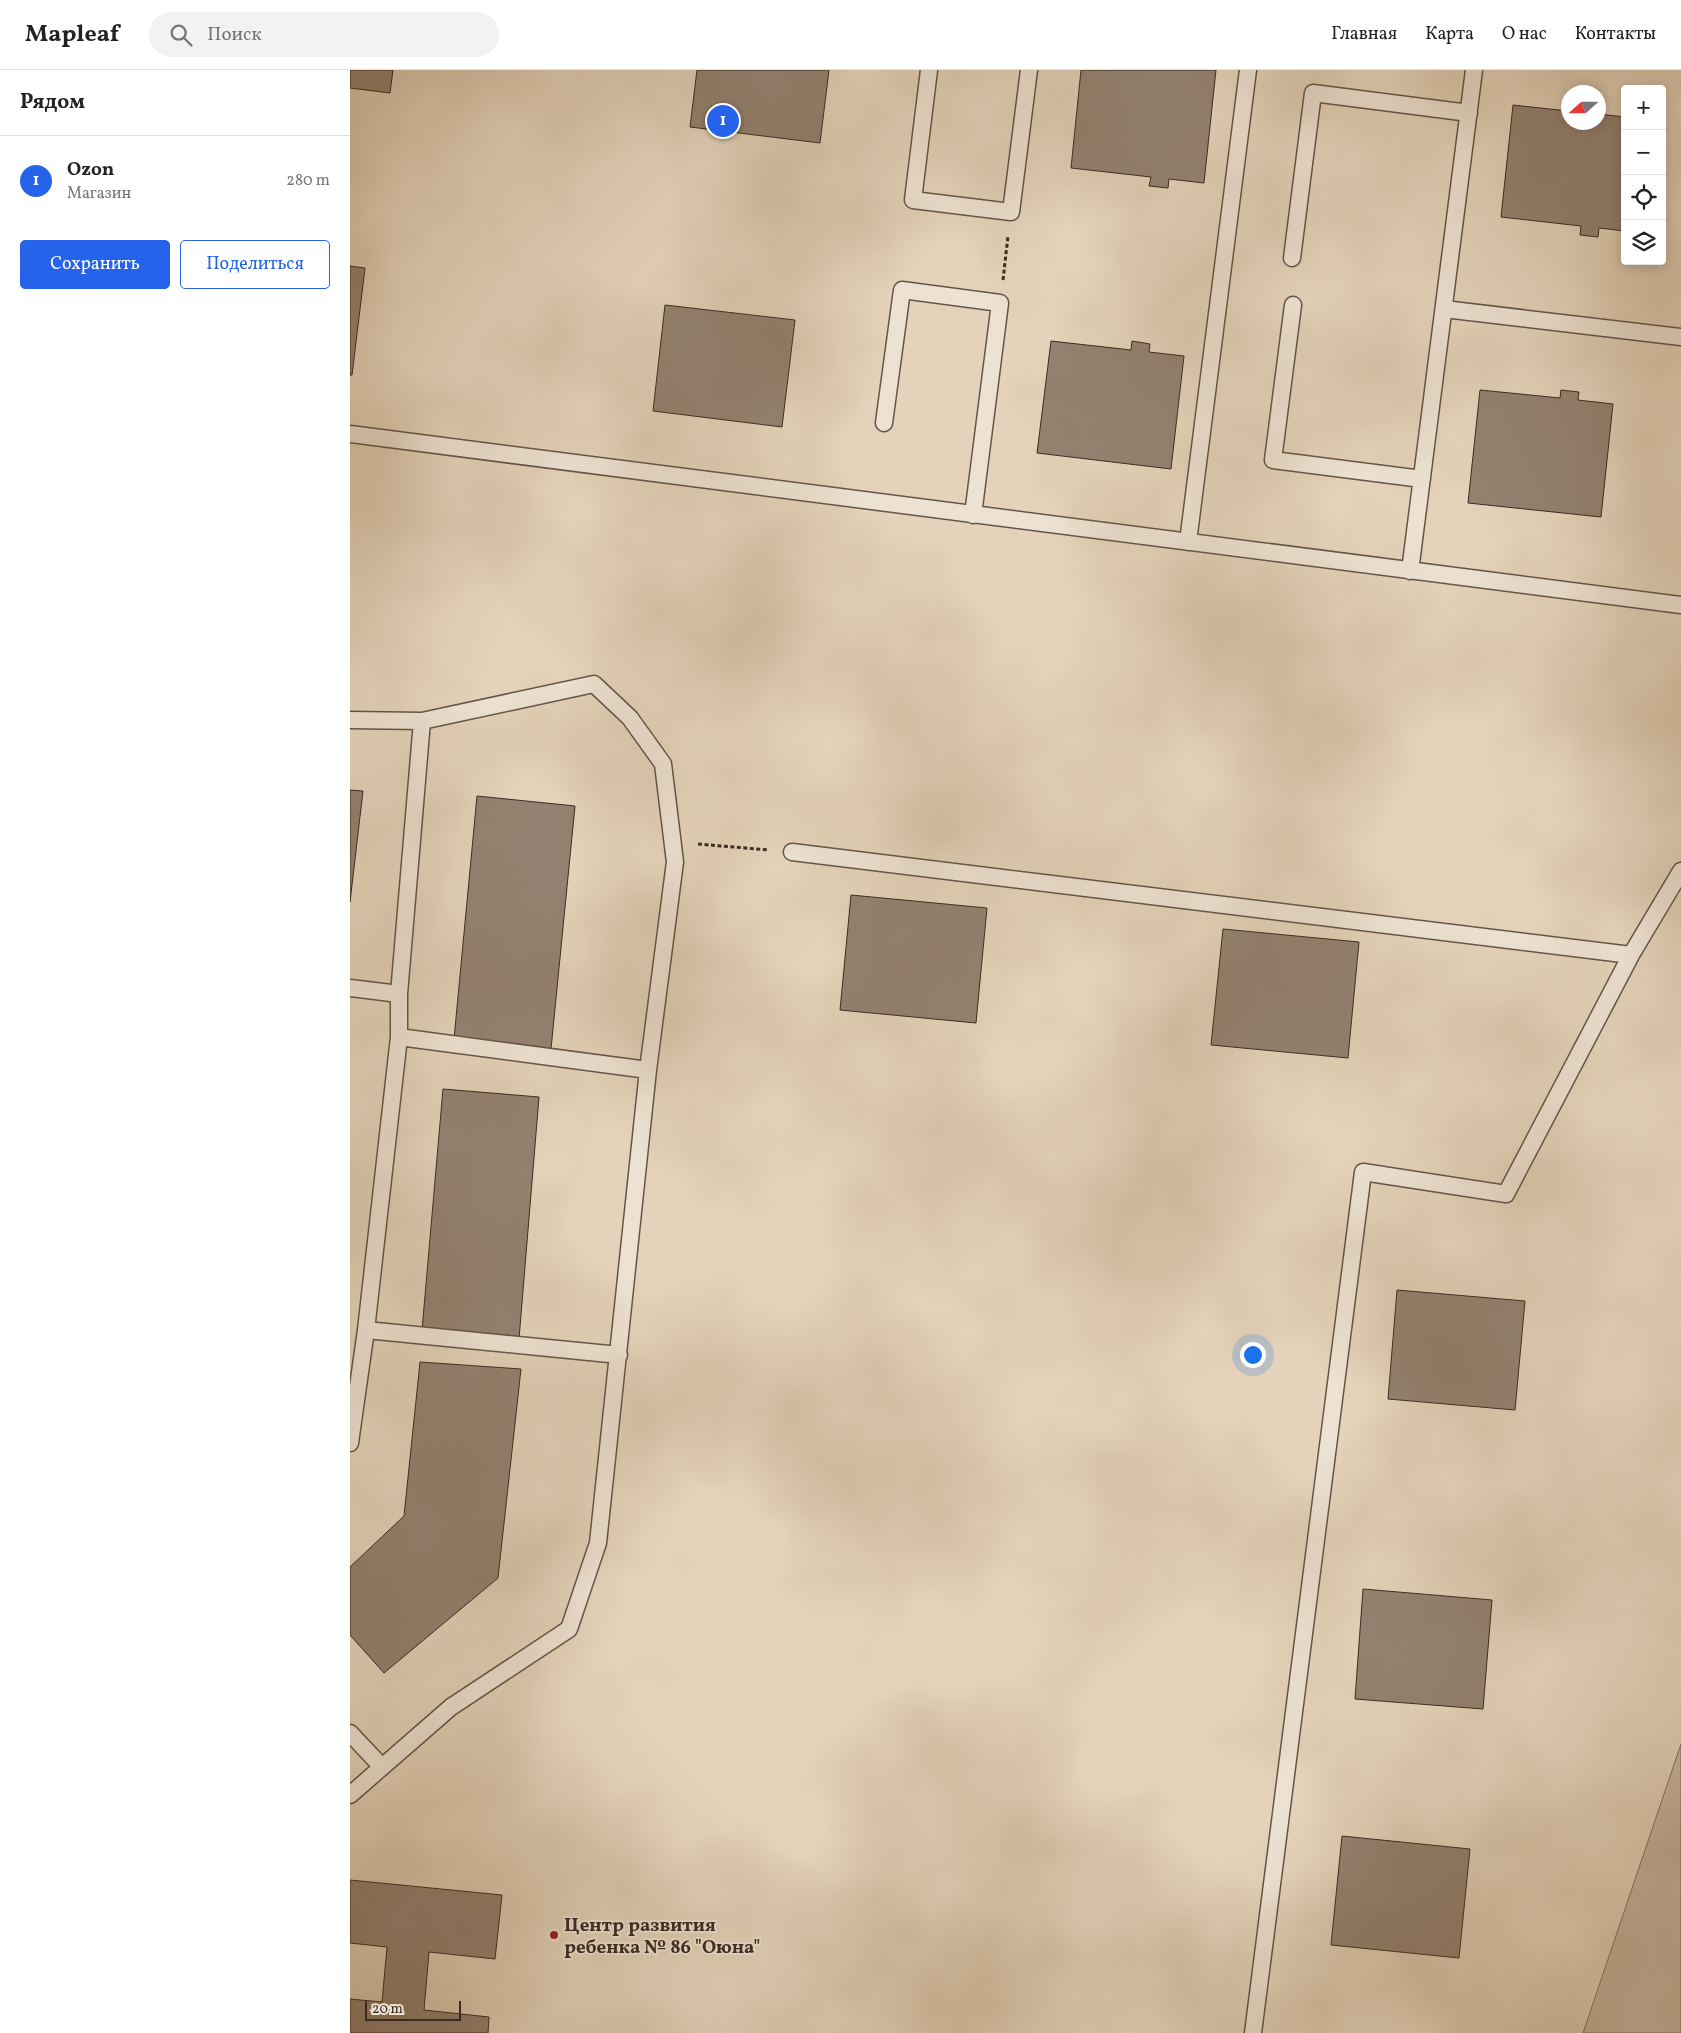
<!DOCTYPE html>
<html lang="ru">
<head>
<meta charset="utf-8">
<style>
	:root { --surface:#fff; --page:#f2f2f2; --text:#222; --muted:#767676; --line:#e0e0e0; --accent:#2563eb }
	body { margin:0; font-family:Vollkorn,serif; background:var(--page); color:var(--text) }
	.controls { position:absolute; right:15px; top:15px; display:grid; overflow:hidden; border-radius:5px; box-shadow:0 2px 12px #0003 }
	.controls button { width:45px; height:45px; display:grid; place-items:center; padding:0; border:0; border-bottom:1px solid var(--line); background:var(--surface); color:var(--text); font:25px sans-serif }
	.compass { position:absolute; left:1211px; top:15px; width:45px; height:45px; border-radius:50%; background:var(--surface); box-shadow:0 2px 12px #0003; rotate:249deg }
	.scale { position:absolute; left:15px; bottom:12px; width:96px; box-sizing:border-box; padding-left:5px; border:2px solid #3b2b22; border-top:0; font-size:14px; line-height:18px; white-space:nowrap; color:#3b2b22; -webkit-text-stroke:4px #ede2d2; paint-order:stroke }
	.you { position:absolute; left:902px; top:1284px; width:18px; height:18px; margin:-12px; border:4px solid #fff; border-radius:50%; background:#1a73e8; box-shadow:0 0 0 8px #1a73e833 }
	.badge { display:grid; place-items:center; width:32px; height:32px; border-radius:50%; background:var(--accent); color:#fff; font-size:16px; font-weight:700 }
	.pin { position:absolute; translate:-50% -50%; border:2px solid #fff; box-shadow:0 1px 5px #0006 }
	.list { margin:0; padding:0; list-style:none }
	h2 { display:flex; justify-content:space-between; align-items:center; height:65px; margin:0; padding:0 20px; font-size:21px }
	h2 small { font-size:16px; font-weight:400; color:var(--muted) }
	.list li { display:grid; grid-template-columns:32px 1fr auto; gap:15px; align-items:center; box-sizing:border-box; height:90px; padding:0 20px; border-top:1px solid var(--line) }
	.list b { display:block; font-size:19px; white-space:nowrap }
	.list p { margin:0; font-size:16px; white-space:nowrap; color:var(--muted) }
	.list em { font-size:16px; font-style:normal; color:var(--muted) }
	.actions { display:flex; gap:10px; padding:15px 20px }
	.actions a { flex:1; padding:11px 0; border:1px solid var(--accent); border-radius:5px; text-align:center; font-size:18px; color:var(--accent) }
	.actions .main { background:var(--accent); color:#fff }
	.icon { flex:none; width:28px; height:28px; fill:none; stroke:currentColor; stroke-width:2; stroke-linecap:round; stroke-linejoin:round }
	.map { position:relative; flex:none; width:1331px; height:1963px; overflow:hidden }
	header { display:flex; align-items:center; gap:30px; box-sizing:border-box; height:70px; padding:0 25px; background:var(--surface); border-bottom:1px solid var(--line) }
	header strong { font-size:24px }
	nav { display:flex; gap:28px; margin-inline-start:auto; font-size:18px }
	.search { width:350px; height:45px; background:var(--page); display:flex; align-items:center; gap:12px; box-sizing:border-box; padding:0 18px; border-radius:28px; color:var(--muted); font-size:19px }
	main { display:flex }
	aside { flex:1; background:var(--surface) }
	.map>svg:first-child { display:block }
	.green { fill:#c7b6a0; stroke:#817061 }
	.building { fill:#938271; stroke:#3b2b22 }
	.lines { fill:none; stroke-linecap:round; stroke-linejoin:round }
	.lane-casing { stroke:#655548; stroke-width:19 }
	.path { stroke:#3b2b22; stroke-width:3; stroke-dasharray:4 2.5; stroke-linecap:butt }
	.lane { stroke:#ede2d2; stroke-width:16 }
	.poi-dot { fill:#8f2418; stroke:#ede2d2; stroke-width:2 }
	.labels { text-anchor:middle; stroke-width:4; stroke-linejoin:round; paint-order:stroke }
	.poi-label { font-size:19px; font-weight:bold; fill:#3b2b22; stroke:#ede2d2; text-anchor:start }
</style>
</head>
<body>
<header>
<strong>Mapleaf</strong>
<div class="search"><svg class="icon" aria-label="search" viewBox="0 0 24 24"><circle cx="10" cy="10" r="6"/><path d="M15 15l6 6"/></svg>Поиск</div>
<nav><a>Главная</a><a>Карта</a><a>О нас</a><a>Контакты</a></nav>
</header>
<main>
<aside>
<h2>Рядом<small></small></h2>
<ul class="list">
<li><span class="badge">1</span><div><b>Ozon</b><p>Магазин</p></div><em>280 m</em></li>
</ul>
<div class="actions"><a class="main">Сохранить</a><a>Поделиться</a></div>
</aside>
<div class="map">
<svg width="1331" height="1963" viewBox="0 0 1331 1963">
	<rect width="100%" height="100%" fill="#e4d3ba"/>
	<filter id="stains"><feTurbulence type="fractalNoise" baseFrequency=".004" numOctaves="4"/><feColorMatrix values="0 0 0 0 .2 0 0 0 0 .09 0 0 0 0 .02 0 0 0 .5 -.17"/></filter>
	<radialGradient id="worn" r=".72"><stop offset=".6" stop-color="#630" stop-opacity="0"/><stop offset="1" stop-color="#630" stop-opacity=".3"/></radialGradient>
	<path class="green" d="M 1331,1674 L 1331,1963 L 1233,1963 Z"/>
	<path class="building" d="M 0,0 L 43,0 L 40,23 L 0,18 Z
		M 347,0 L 479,0 L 470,73 L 340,57 Z
		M 731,0 L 866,0 L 854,113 L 819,109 L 818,118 L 799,116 L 801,107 L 721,98 Z
		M 1163,35 L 1218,41 L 1218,52 L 1248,52 L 1248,44 L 1275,47 L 1275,161 L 1249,158 L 1248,167 L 1230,165 L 1231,156 L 1151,147 Z
		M 0,196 L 15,198 L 2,305 L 0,305 Z
		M 315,235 L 445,250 L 432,357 L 303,341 Z
		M 701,271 L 781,280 L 782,271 L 800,274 L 799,282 L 834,286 L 821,399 L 687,383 Z
		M 1130,320 L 1210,328 L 1211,320 L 1229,322 L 1228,330 L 1263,334 L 1251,447 L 1118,433 Z
		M 0,720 L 13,721 L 0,832 Z
		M 127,726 L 225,736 L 201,979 L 104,969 Z
		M 501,825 L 637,838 L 626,953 L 490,940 Z
		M 873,859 L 1009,872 L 998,988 L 861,975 Z
		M 93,1019 L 189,1027 L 169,1269 L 72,1260 Z
		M 1047,1220 L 1175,1231 L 1165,1340 L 1038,1329 Z
		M 70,1292 L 171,1299 L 148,1508 L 34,1603 L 0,1565 L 0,1497 L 54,1446 Z
		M 1013,1519 L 1142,1530 L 1133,1639 L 1005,1629 Z
		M 992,1766 L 1120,1779 L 1109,1888 L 981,1875 Z
		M 0,1810 L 152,1825 L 145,1889 L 79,1882 L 74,1940 L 139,1947 L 138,1963 L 0,1963 L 0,1929 L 32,1932 L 37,1877 L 0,1873 Z"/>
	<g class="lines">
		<g class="lane-casing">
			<path id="lane" d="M 579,0 L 563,130 L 661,142 L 679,0
				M 942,188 L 963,23 L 1119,43
				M 943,235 L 923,390 L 1072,409
				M 1094,239 L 1331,267
				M 534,353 L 552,220 L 650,233 L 623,445
				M 0,364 L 1331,535
				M 838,472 L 898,0
				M 1060,501 L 1124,0
				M 0,650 L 72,651 L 244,614 L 280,648 L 313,694 L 325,792 L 298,1000 L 248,1473 L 219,1559 L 101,1637 L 0,1725
				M 442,782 L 1281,885 L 1331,801
				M 0,918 L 49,924
				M 49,967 L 49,924 L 72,651
				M 269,1285 L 16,1260 L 49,967 L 298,1000
				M 0,1373 L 16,1260
				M 0,1663 L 32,1697
				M 903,1963 L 1013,1102 L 1156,1124 L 1281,885"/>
		</g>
		<path class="path" d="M 653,210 L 658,166
			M 348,774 L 419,780"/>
		<use href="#lane" class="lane"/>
	</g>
	<circle class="poi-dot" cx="204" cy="1865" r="5"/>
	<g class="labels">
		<g class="poi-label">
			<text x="214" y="1861">Центр развития<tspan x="214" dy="22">ребенка № 86 "Оюна"</tspan></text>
		</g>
	</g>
	<rect width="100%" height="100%" filter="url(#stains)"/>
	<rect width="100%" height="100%" fill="url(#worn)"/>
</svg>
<div class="controls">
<button>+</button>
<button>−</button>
<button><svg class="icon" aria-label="locate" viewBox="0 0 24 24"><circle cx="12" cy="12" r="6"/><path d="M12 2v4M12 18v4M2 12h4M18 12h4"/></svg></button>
<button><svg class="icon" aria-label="layers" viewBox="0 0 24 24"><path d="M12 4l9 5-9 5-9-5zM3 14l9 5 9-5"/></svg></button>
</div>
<svg class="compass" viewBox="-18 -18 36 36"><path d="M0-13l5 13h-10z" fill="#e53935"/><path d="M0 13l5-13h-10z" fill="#767676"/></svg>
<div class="scale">20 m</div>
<div class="you"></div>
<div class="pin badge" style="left:373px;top:51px">1</div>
</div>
</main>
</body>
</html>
